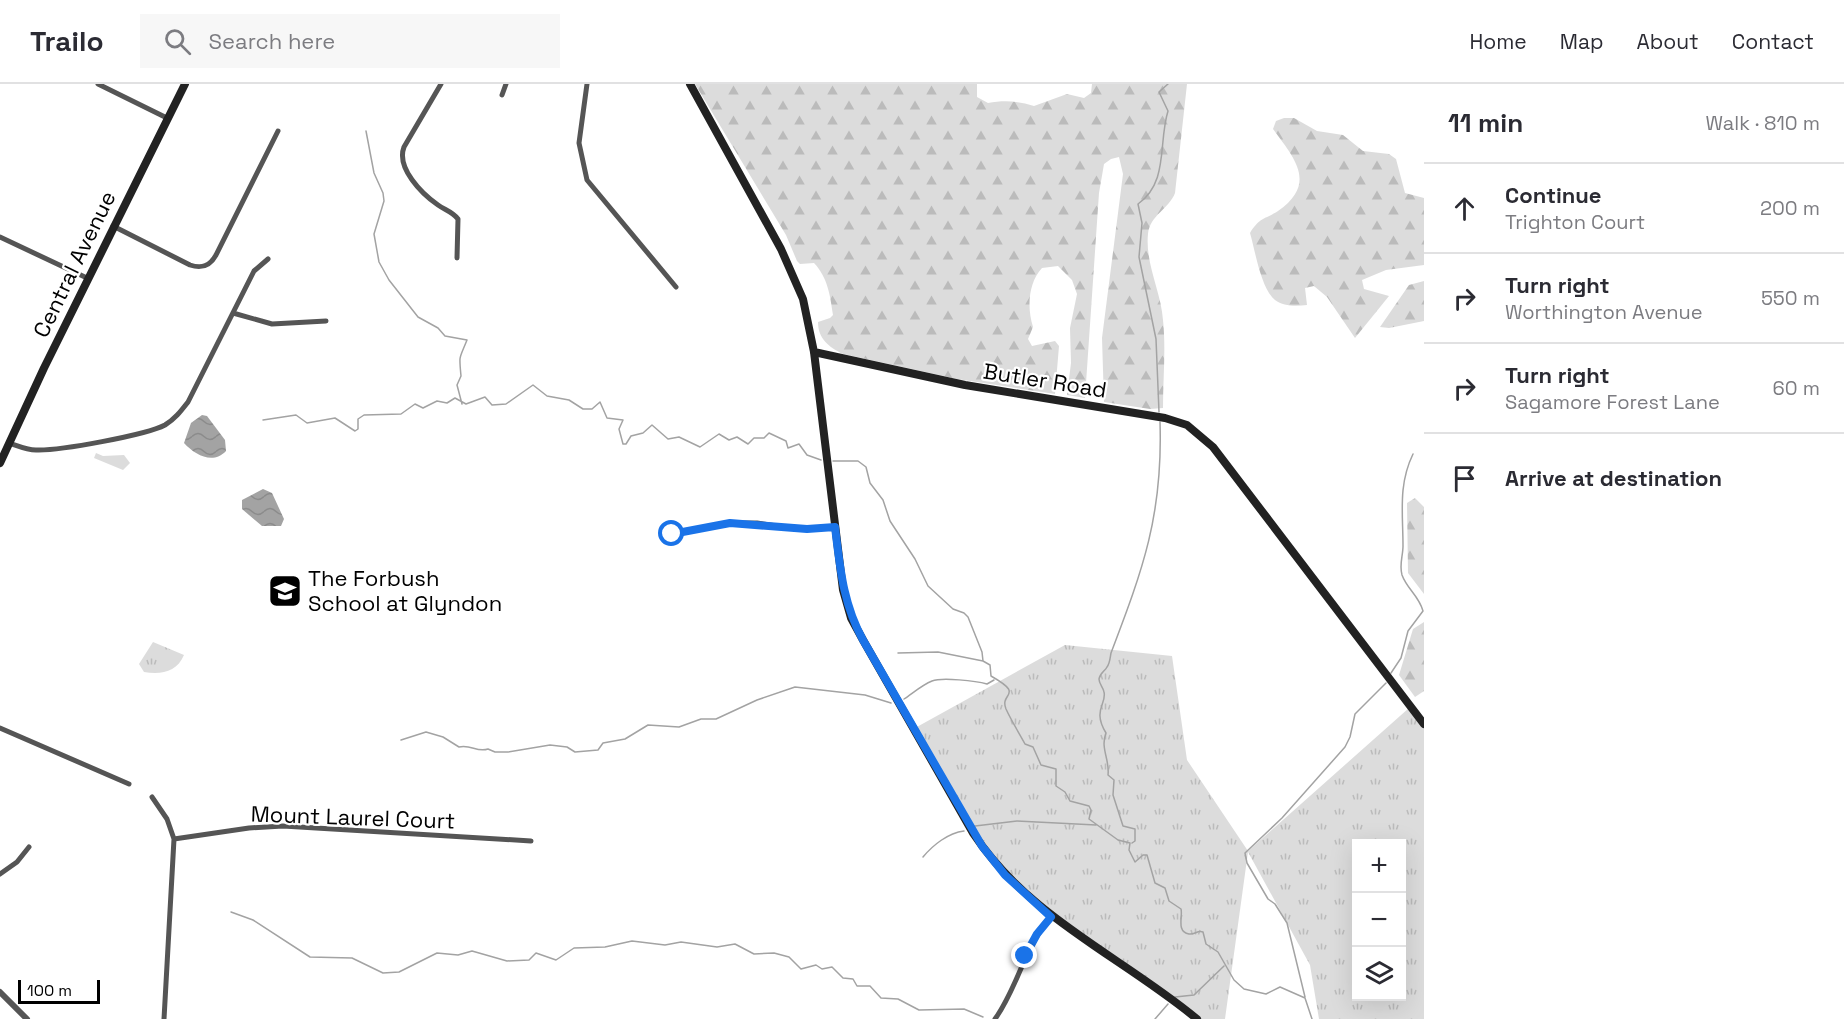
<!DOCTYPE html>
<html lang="en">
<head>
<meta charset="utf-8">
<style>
	:root { --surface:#fff; --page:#f7f7f7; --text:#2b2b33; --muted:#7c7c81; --line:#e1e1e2 }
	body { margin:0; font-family:"Space Grotesk",sans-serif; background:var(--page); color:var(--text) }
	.controls { position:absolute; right:18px; bottom:18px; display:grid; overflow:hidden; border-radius:0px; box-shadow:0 6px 24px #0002 }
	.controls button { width:54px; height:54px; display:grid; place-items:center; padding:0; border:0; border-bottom:2px solid var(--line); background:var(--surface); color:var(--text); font:30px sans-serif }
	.scale { position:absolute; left:18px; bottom:15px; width:82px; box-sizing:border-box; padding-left:6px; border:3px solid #000; border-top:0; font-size:16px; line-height:21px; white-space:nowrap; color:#000; -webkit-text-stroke:4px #fff; paint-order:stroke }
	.stop { position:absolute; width:18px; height:18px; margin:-14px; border:4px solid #1a73e8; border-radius:50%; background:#fff }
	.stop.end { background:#1a73e8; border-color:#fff; box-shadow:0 2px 6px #0008 }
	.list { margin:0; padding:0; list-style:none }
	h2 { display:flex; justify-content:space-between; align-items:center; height:78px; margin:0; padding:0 24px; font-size:26px }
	h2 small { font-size:20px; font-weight:400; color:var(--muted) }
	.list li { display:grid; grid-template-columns:39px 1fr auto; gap:18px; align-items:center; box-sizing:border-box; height:90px; padding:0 24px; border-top:2px solid var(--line) }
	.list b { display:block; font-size:22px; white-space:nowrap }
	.list p { margin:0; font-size:20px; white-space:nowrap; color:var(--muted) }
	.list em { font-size:20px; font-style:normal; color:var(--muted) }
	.icon { flex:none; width:33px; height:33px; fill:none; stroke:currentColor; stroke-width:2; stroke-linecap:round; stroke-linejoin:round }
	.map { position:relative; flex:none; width:1424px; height:935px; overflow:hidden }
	header { display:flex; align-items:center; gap:36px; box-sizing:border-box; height:84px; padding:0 30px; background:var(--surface); border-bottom:2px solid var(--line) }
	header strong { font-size:28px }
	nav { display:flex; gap:33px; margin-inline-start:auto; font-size:21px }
	.search { width:420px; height:54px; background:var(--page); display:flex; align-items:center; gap:15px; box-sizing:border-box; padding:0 21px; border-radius:0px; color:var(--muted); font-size:22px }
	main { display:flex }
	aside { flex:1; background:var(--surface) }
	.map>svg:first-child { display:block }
	.grass { fill:url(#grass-tufts); fill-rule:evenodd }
	.forest { fill:url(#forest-firs) }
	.water { fill:url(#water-waves) }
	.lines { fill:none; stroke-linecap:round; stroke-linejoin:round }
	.stream { stroke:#a3a3a3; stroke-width:1.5 }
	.minor { stroke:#555; stroke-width:5 }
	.tertiary { stroke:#555; stroke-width:6 }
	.secondary { stroke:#222; stroke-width:8 }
	.route { stroke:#1a73e8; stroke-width:8 }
	.labels { text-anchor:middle; stroke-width:4.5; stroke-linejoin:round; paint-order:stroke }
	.street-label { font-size:22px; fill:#000; stroke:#fff }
	.poi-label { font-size:22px; fill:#000; stroke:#fff; text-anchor:start }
</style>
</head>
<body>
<header>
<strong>Trailo</strong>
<div class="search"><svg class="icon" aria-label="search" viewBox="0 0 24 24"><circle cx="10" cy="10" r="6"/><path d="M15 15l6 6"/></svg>Search here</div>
<nav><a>Home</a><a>Map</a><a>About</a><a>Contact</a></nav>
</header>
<main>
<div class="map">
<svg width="1424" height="935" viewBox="0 0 1424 935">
	<defs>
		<pattern id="grass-tufts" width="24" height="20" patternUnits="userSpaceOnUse" patternTransform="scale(1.5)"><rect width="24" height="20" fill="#dcdcdc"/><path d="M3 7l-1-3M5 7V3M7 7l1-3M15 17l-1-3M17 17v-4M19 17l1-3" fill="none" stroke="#bbb"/></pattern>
		<pattern id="forest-firs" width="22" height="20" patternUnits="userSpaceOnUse" patternTransform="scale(1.5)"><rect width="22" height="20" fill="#dcdcdc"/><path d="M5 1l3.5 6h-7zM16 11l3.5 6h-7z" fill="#bbb"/></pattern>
		<pattern id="water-waves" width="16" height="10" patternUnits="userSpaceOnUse" patternTransform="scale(1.5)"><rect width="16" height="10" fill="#a3a3a3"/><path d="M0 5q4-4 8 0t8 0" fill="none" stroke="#8b8b8b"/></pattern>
	</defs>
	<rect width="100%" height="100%" fill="#fff"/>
	<path class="grass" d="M 96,369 L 103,372 L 124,371 L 130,379 L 123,386 L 94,374 Z
		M 153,558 L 184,571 C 177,588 161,591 144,588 L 139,580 Z
		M 1065,561 L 1172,572 L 1187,676 L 1248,767 L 1409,624 L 1424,644 L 1424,935 L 1319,935 L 1310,881 L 1248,768 L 1225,935 L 1201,935 C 1138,886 1064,848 1008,790 C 968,750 944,692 915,644 ZM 1356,760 L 1402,760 L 1402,912 L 1356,912 Z"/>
	<path class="forest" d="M 695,0 L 977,0 L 977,13 L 988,19 C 1004,16 1019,17 1034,22 L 1067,10 L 1084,14 L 1091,9 L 1092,0 L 1187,0 L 1175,109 C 1169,125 1150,131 1148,150 C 1145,180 1161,207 1163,236 C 1166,265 1163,295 1163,324 L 1150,325 L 1104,318 L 1102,254 L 1123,90 L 1119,73 L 1111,75 L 1104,80 L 1099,109 L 1085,314 L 1067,311 L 1071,279 L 1070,244 L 1077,210 L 1072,196 L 1058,182 L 1042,184 C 1028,199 1027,224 1033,243 L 1028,255 L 1032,262 L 1055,257 L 1059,262 L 1055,310 L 957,295 L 843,270 C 829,263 818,255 818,238 L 830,234 L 833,231 C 830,211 828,194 814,179 L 800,180 L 797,177 L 786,151 Z
		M 1284,34 L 1294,34 L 1317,47 L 1343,51 L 1363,67 L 1389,70 L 1396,75 L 1405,109 L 1424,114 L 1424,181 L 1386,186 L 1362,196 L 1364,205 L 1389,212 L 1355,254 L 1327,213 L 1314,202 L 1305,204 L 1307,221 C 1297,222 1284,223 1275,216 C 1261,205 1255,166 1250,149 C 1260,133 1264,136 1278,127 C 1318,99 1294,74 1273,45 L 1276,37 Z
		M 1424,197 L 1424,237 L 1389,244 L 1380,243 L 1409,201 Z
		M 1415,414 L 1424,423 L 1424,510 L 1408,489 L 1407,419 Z
		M 1424,538 L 1424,607 L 1415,613 L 1399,591 L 1413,545 Z"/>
	<path class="water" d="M 202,331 L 207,332 L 225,356 L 226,367 C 213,381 195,371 184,359 L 191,339 Z
		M 263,405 L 272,409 L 284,435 L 281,442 L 262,442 L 242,425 L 242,416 Z"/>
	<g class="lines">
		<path class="stream" d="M 366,47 L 374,89 L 383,109 L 384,117 L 374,150 L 379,178 L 389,196 L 418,233 L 438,244 L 445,252 L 467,256 C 459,276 459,270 461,292 L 457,301 L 462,320
			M 1159,328 L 1156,255 L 1139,173 L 1142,139 L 1138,120 C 1169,98 1158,59 1168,27 L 1159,8 L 1168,0
			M 263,336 L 296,331 L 307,339 L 335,334 L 355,347 L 358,345 L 358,335 L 364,331 L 401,330 L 415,320 L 423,324 L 437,317 L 447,319 L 455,314 L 466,320 L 485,313 L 492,321 L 506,320 L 533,301 L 547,312 L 569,316 L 583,325 L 592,325 L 600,318 L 607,334 L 623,336 L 619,345 L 623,360 L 626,360 L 631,352 L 643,349 L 652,341 L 668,355 L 679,353 L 700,363 L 719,350 L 729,356 L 737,353 L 748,360 L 754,354 L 764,354 L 769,349 L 786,357 L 788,364 L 799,360 L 807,371 L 821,376
			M 833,377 L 858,377 L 866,383 L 870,399 L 883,416 L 890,437 L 915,475 L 928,502 L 953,525 L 964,529 L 968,533 L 982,568 L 983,577 L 990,581 L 991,592 C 1026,612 999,608 1006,625 C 1011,636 1019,649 1025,660 L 1033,663 L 1041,681 L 1056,685 L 1056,702 L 1065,708 L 1070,717 L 1089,722 L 1091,726 L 1089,735 L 1118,756 L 1130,759 L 1129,766 L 1135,778 L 1143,771 L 1147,771 L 1155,799 L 1165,804 L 1169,817 L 1181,825 C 1183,832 1176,848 1189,850 C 1195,851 1197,846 1203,848 L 1206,860 L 1218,868 L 1234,896 L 1244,905 L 1266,910 L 1280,903 L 1305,914 L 1312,935
			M 898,569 L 938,568 L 983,577
			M 1391,589 L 1401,574 L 1408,547 L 1423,527 C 1419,512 1407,505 1402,491 C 1399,481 1403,472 1403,462 C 1403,429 1398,401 1413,370
			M 904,615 C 913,609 922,601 932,597 C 942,593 976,597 987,600 L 994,596
			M 401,656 L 426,648 L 443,653 L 459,663 C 471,660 477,669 488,665 L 495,668 L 508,668 L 550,661 L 567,663 L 575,668 L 598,666 L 603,659 L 625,655 L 648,641 L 679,643 L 701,635 L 716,635 L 757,616 L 795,603 L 865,611 L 891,619
			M 975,742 L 1017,737 L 1096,741
			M 1132,759 L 1135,757 L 1135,745 L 1123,742 L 1113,711 L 1114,696 L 1108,691 C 1110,676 1100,664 1106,649 C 1092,626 1107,620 1104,608 C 1103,603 1099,600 1099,595 C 1100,589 1105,587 1107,583 C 1110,579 1110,574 1111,569 C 1143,485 1163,431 1160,338
			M 923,773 C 933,761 948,749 964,747
			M 231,828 L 253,836 L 310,873 L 352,874 L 383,889 L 399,888 L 437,869 L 458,871 L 472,867 L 507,877 L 529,876 L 536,869 L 556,876 L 574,864 L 605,863 L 632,857 L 665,861 L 681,858 L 717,863 L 735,860 L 754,870 L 774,869 L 789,873 L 801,885 L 816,881 L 822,885 L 832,883 L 843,894 L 853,895 L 857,902 L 870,902 L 881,914 L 898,915 L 919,926 L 964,925 L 983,933
			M 1175,913 L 1194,911 L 1224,882
			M 1305,913 L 1287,839 L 1275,820 L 1268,815 L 1247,779 L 1245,769 L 1282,734 L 1345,663 L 1350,653 L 1355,630 L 1386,599
			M 1155,935 L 1168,920"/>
		<path class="minor" d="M 98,0 L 167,34
			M 441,0 L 404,63 C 396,84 422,110 438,121 C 445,126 453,128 458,135 L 457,174
			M 587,0 L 579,59 L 587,96 L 676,203
			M 502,11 L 506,0
			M 113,142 L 190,181 C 202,185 210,182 216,171 L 278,47
			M 0,153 L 87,194
			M 233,229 L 272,240 L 326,237
			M 9,359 C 18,362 27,366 36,366 C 59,367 146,351 165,341 C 175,335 181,327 188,318 L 254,187 L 268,175
			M 672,450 L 730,439 L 757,439 L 796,445 L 835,443
			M 0,644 L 129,700
			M 152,713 L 167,735 L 174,755 L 164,935
			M 174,755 L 249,744 L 283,742 L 531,757
			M 0,790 L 17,778 L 29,763
			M 995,935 C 1018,903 1024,863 1051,833"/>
		<path class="tertiary" d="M 0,908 L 27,935"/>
		<path class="secondary" d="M 690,0 L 781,165 L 803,215 L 814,268 L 843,506 L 851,534 L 863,556 L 973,749 C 1029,834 1121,872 1197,935
			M 814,268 L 965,301 L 1165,334 L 1187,341 L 1213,363 L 1424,640
			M 0,379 L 44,284 L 185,0"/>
	</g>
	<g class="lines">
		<path class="route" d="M 672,450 L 730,439 L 807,445 L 835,443 C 840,483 843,520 863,556 L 982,762 L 1005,791 L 1051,833 L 1037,850 L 1025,872"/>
	</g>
	<defs>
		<g id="school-square" transform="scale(1.725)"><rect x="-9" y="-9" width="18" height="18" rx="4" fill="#000" stroke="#fff"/><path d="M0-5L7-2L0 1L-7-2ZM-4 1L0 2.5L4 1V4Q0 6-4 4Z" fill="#fff"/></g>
	</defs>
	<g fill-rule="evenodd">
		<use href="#school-square" x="285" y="507"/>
	</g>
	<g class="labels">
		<g class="street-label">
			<text transform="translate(74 180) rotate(-64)" y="8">Central Avenue</text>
			<text transform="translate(1045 296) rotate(9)" y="8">Butler Road</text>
			<text transform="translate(353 733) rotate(2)" y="8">Mount Laurel Court</text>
		</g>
		<g class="poi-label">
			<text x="308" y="502">The Forbush<tspan x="308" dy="25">School at Glyndon</tspan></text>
		</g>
	</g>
</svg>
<div class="controls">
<button>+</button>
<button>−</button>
<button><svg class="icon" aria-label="layers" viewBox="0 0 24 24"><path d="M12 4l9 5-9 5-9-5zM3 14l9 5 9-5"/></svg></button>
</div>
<div class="scale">100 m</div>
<div class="stop" style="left:672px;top:450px"></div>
<div class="stop end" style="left:1025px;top:872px"></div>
</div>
<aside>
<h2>11 min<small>Walk · 810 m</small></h2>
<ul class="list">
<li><svg class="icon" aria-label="ahead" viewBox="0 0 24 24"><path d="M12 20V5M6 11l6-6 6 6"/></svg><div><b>Continue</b><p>Trighton Court</p></div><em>200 m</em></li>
<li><svg class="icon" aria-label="right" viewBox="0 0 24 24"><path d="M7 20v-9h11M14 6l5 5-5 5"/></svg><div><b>Turn right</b><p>Worthington Avenue</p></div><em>550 m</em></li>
<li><svg class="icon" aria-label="right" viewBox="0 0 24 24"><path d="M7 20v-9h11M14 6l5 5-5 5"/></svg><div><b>Turn right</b><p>Sagamore Forest Lane</p></div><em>60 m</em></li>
<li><svg class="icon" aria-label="arrive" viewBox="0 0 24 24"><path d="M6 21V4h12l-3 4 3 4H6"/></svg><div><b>Arrive at destination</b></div></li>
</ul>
</aside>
</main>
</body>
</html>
